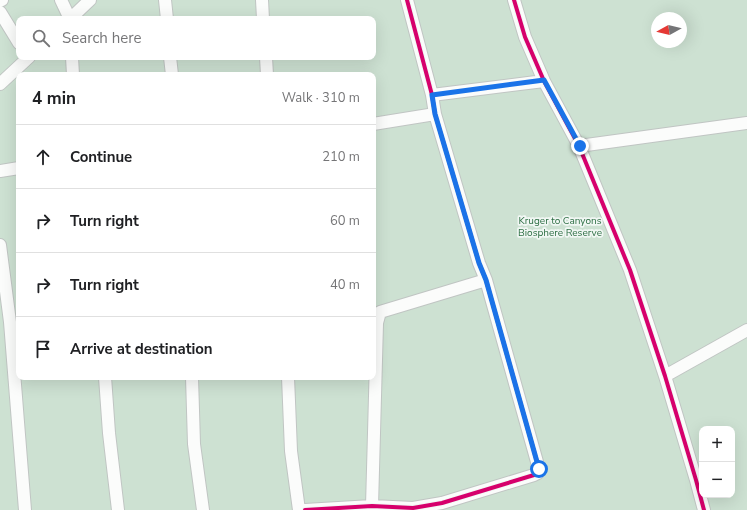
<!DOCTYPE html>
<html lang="en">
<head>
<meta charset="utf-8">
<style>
	:root { --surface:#fff; --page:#f2f2f2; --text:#202124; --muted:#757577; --line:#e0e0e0 }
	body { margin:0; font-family:"Nunito Sans",sans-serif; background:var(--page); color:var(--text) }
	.controls { position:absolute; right:12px; bottom:12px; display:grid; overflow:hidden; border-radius:8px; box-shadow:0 4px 16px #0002 }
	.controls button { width:36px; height:36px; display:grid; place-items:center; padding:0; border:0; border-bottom:1px solid var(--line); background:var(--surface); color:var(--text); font:20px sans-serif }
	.compass { position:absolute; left:651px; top:12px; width:36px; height:36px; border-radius:50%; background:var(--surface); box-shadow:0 4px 16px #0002; rotate:262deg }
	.stop { position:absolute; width:12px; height:12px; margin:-9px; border:3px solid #1a73e8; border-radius:50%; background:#fff }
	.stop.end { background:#1a73e8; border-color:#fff; box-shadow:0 1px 4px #0008 }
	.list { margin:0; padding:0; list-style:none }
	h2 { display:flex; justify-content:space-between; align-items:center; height:52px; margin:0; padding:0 16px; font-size:17px }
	h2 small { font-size:13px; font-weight:400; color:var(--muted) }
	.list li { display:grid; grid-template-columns:26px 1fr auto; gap:12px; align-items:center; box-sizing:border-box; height:64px; padding:0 16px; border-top:1px solid var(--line) }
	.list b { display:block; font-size:15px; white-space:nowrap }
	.list em { font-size:13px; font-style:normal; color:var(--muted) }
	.icon { flex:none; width:22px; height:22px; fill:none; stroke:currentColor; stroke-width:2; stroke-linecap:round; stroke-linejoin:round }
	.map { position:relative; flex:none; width:747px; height:510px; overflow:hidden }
	.search { position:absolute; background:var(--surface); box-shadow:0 4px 16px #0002; left:16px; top:16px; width:360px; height:44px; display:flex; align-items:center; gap:10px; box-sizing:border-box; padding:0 14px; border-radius:8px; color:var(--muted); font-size:15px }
	.panel { position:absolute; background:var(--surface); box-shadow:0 4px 16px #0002; left:16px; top:72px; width:360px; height:308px; border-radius:8px }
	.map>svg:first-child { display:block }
	.green { fill:#cde1d2; fill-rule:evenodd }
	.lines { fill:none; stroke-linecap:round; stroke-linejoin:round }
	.minor-casing { stroke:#c0c5c3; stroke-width:14 }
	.minor { stroke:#fbfcfb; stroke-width:12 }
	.cycleway-casing { stroke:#f1f7f4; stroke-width:6 }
	.cycleway { stroke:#d6006c; stroke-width:4 }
	.route { stroke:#1a73e8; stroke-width:5 }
	.labels { text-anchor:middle; stroke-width:3.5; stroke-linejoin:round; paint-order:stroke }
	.park-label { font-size:10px; fill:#2e6f44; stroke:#f1f7f4 }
</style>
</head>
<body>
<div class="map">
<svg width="747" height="510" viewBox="0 0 747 510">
	<rect width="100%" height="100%" fill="#e3e9e6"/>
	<path class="green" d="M 0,0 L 747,0 L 747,510 L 0,510 ZM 657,18 L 681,18 L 681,42 L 657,42 ZM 19,19 L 373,19 L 373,57 L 19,57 ZM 19,75 L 373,75 L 373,377 L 19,377 ZM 702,429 L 732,429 L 732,495 L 702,495 Z"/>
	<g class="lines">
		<g class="minor-casing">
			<path id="minor" d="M 61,0 L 70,19
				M 165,0 L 167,19
				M 262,0 L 263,19
				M 514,0 L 525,37 L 544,81 L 579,146 L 630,270 L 665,376 L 696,480 L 704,510
				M 0,1 L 2,0
				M 0,12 L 19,43
				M 70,19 L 90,0
				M 72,57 L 73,75
				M 170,57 L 172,75
				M 266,57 L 267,75
				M 0,84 L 29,57
				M 432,95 L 544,81
				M 373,124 L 435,114
				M 579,146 L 747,123
				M 0,171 L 19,168
				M 0,245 L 10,322 L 25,510
				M 665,376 L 747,330
				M 105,377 L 109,433 L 118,510
				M 192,377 L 194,444 L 203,510
				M 288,377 L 291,451 L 299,510
				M 372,506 L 377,323 L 380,312 L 486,280
				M 305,510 L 372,506 L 413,508 L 442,503 L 534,475 L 538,473 L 539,469 L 486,280 L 479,263 L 435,114 L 432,95 L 407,0"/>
		</g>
		<use href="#minor" class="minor"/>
		<g class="cycleway-casing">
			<path id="cycleway" d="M 514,0 L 525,37 L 544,81 L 579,146 L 630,270 L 665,376 L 696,480 L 704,510
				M 305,510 L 372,506 L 413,508 L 442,503 L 534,475 L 538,473 L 539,469 L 486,280 L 479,263 L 435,114 L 432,95 L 407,0"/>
		</g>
		<use href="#cycleway" class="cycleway"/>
	</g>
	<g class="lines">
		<path class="route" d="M 539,469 L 486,280 L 479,263 L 435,114 L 432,95 L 544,80 L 580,146"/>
	</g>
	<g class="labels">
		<g class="park-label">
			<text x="560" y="224">Kruger to Canyons<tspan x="560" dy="12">Biosphere Reserve</tspan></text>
		</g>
	</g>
</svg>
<div class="controls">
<button>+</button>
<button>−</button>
</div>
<svg class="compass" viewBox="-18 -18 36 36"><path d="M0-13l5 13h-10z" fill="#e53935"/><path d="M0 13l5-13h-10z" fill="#757577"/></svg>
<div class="stop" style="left:539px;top:469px"></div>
<div class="stop end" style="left:580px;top:146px"></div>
<div class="search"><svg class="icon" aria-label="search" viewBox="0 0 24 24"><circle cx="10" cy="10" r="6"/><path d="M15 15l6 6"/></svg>Search here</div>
<section class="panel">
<h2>4 min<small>Walk · 310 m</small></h2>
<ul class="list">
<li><svg class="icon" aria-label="ahead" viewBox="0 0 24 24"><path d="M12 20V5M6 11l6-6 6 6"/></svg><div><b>Continue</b></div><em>210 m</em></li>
<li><svg class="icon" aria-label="right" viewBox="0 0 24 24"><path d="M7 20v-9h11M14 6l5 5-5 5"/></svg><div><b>Turn right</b></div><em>60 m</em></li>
<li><svg class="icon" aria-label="right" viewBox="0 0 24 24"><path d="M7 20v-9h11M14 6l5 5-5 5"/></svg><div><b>Turn right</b></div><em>40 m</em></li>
<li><svg class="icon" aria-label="arrive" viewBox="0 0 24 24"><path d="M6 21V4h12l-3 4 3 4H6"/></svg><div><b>Arrive at destination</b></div></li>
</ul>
</section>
</div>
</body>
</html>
